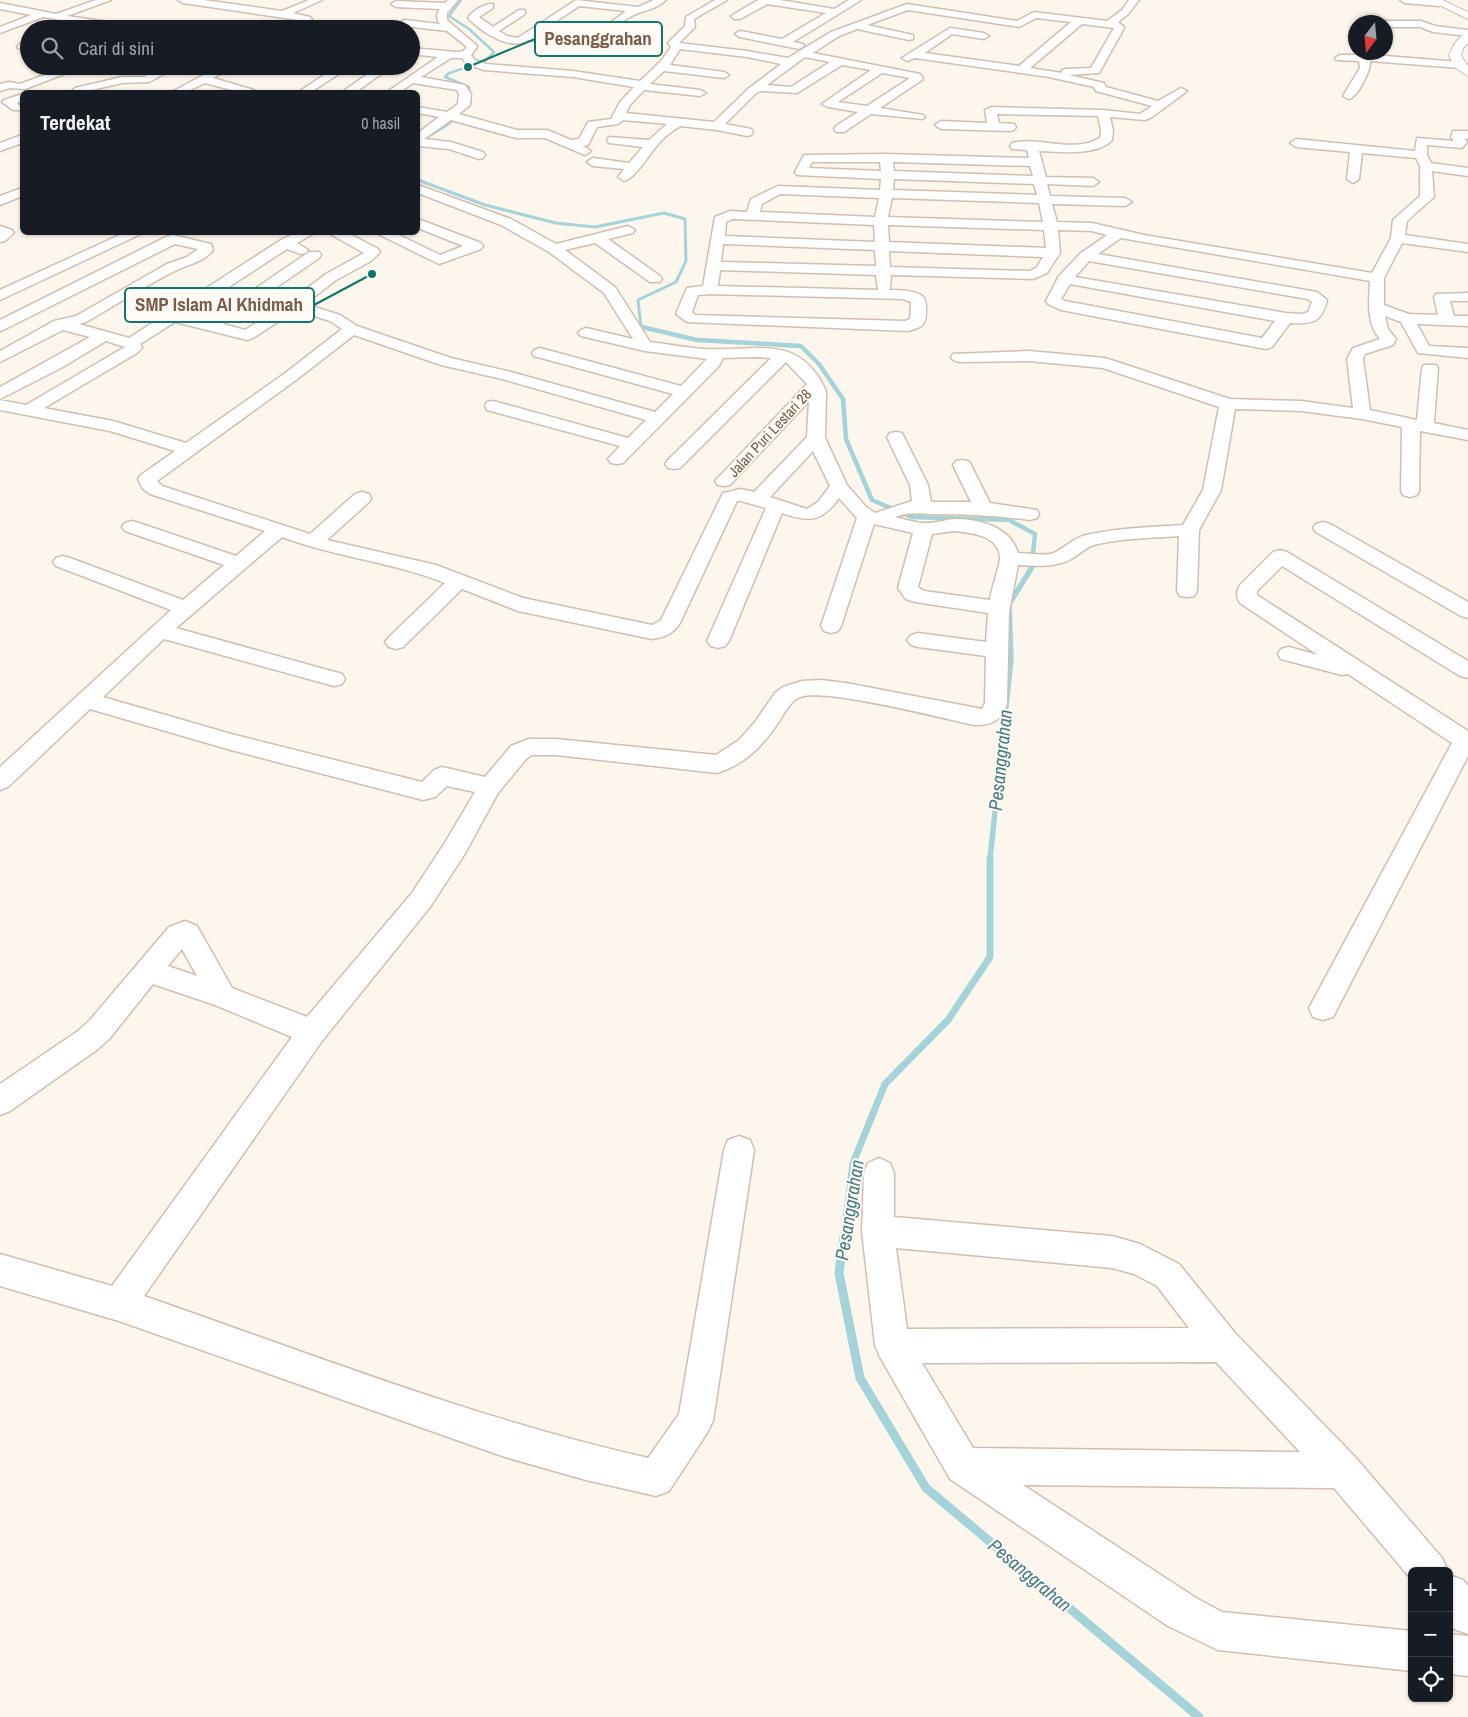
<!DOCTYPE html>
<html lang="id">
<head>
<meta charset="utf-8">
<style>
	:root { --surface:#171b24; --page:#20242c; --text:#f1f3f6; --muted:#9ea1a6; --line:#363941 }
	body { margin:0; font-family:"Archivo Narrow",sans-serif; background:var(--page); color:var(--text) }
	.controls { position:absolute; right:15px; bottom:15px; display:grid; overflow:hidden; border-radius:8px; box-shadow:0 1px 4px #0004 }
	.controls button { width:45px; height:45px; display:grid; place-items:center; padding:0; border:0; border-bottom:1px solid var(--line); background:var(--surface); color:var(--text); font:25px sans-serif }
	.compass { position:absolute; left:1348px; top:15px; width:45px; height:45px; border-radius:50%; background:var(--surface); box-shadow:0 1px 4px #0004; rotate:196deg }
	.list { margin:0; padding:0; list-style:none }
	h2 { display:flex; justify-content:space-between; align-items:center; height:65px; margin:0; padding:0 20px; font-size:21px }
	h2 small { font-size:16px; font-weight:400; color:var(--muted) }
	.icon { flex:none; width:28px; height:28px; fill:none; stroke:currentColor; stroke-width:2; stroke-linecap:round; stroke-linejoin:round }
	.map { position:relative; flex:none; width:1468px; height:1717px; overflow:hidden }
	.search { position:absolute; background:var(--surface); box-shadow:0 1px 4px #0004; left:20px; top:20px; width:400px; height:55px; display:flex; align-items:center; gap:12px; box-sizing:border-box; padding:0 18px; border-radius:28px; color:var(--muted); font-size:19px }
	.panel { position:absolute; background:var(--surface); box-shadow:0 1px 4px #0004; left:20px; top:90px; width:400px; height:145px; border-radius:8px }
	.map>svg:first-child { display:block }
	.lines { fill:none; stroke-linecap:round; stroke-linejoin:round }
	.stream-far5 { stroke:#a5d3da; stroke-width:2.5 }
	.stream-far4 { stroke:#a5d3da; stroke-width:3 }
	.stream-far3 { stroke:#a5d3da; stroke-width:4.5 }
	.stream-far2 { stroke:#a5d3da; stroke-width:5.5 }
	.stream-far1 { stroke:#a5d3da; stroke-width:7 }
	.stream { stroke:#a5d3da; stroke-width:9 }
	.minor-casing { stroke:#d1beb0; stroke-width:3 }
	.tertiary-casing { stroke:#d1beb0; stroke-width:2 }
	.minor { fill:#fff; fill-rule:evenodd }
	.tertiary { fill:#fff; fill-rule:evenodd }
	.labels { text-anchor:middle; stroke-width:4; stroke-linejoin:round; paint-order:stroke }
	.far-street-label { font-size:15px; fill:#7a5c4d; stroke:#fffaf3 }
	.water-label { font-size:19px; font-style:italic; fill:#437c86; stroke:#fffaf3 }
	.leader { fill:none; stroke:#0f766e; stroke-width:2 }
	.callout-dot { fill:#0f766e; stroke:#fffaf3; stroke-width:2 }
	.callout { fill:#fffaf3; stroke:#0f766e; stroke-width:2 }
	.callout-label { font-size:19px; text-anchor:middle; font-weight:bold; fill:#7a5c4d }
</style>
</head>
<body>
<div class="map">
<svg width="1468" height="1717" viewBox="0 0 1468 1717">
	<rect width="100%" height="100%" fill="#fdf6ec"/>
	<g class="lines">
		<path class="stream-far5" d="M 418,144 C 439,127 471,120 469,87 L 445,77 L 449,73 L 484,62 L 494,52 L 469,29 L 449,16 L 461,0"/>
		<path class="stream-far4" d="M 418,180 L 485,205 L 556,223 L 595,227 L 664,213 L 685,219 L 686,261 L 676,282 L 638,300 L 641,327 L 648,329"/>
		<path class="stream-far3" d="M 642,327 L 697,340 L 801,346 L 819,364 L 843,399 L 846,439 L 872,500 L 912,517 L 1009,520 L 1035,534 L 1032,562"/>
		<path class="stream-far2" d="M 990,859 L 1011,659 L 1009,604 L 1031,569 L 1032,561"/>
		<path class="stream-far1" d="M 844,1237 L 853,1163 L 885,1084 L 948,1020 L 990,957 L 990,858"/>
		<path class="stream" d="M 844,1236 L 839,1273 L 860,1378 L 926,1488 L 1199,1717"/>
		<g class="minor-casing">
			<path id="minor" d="M 96,0 L 111,0 L 67,16 L 136,26 L 141,29 L 114,29 L 43,17 L 0,33 L 0,27 L 31,15 L 0,9 L 0,3 L 56,14 Z
				M 178,0 L 204,0 L 282,11 L 309,0 L 322,0 L 293,13 L 310,17 L 312,19 L 298,29 L 285,29 L 298,20 L 183,3 Z
				M 448,0 L 458,0 L 447,13 L 447,20 L 476,45 L 477,47 L 471,55 L 475,60 L 486,64 L 573,71 L 640,81 L 661,61 L 671,47 L 668,43 L 685,26 L 686,17 L 715,0 L 727,0 L 694,19 L 695,27 L 679,43 L 747,51 L 788,58 L 831,32 L 907,4 L 1017,21 L 1034,12 L 1107,21 L 1122,10 L 1129,0 L 1139,0 L 1128,14 L 1118,22 L 1124,27 L 1123,30 L 1099,73 L 1069,75 L 1104,83 L 1106,87 L 1158,101 L 1181,88 L 1187,91 L 1152,117 L 1145,120 L 1110,117 L 1113,130 L 1112,140 C 1098,156 1059,152 1039,151 L 1046,177 L 1093,178 L 1099,182 L 1093,186 L 1047,184 L 1050,196 L 1125,198 L 1132,202 L 1125,206 L 1052,204 L 1057,222 L 1092,223 L 1144,235 L 1372,273 L 1391,238 L 1393,220 L 1420,196 L 1420,166 L 1416,158 L 1362,153 L 1359,179 L 1353,183 L 1347,179 L 1350,152 L 1296,147 L 1290,143 L 1296,139 L 1415,151 L 1417,138 L 1454,141 L 1451,137 L 1453,131 L 1468,131 L 1468,139 L 1464,138 L 1467,142 L 1462,148 L 1427,145 L 1427,155 L 1431,163 L 1468,168 L 1468,176 L 1432,171 L 1434,197 L 1407,221 L 1405,235 L 1468,244 L 1468,252 L 1402,243 L 1384,278 L 1384,305 L 1409,314 L 1438,315 L 1434,297 L 1436,294 L 1468,293 L 1468,301 L 1450,301 L 1454,316 L 1468,316 L 1468,326 L 1417,324 L 1429,346 L 1468,348 L 1468,358 L 1418,353 L 1401,322 L 1385,316 L 1388,329 L 1396,339 L 1393,345 L 1365,354 L 1363,359 L 1370,410 L 1417,420 L 1422,368 L 1424,365 L 1436,365 L 1438,368 L 1434,423 L 1468,430 L 1468,440 L 1420,431 L 1419,491 L 1417,495 L 1410,497 L 1403,495 L 1401,491 L 1402,427 L 1362,419 L 1301,411 L 1235,409 L 1221,490 L 1199,530 L 1197,591 L 1194,596 L 1187,597 L 1180,596 L 1177,591 L 1179,536 C 1151,538 1121,538 1094,545 C 1086,547 1079,555 1071,559 C 1055,568 1035,566 1018,565 L 1009,612 L 1007,703 C 1003,720 991,726 974,725 C 941,718 826,688 800,697 C 797,698 793,701 791,704 C 786,709 782,717 778,723 C 762,747 745,764 717,773 L 556,755 L 532,755 L 527,758 L 498,793 L 464,855 L 430,907 L 322,1041 L 144,1296 C 311,1354 476,1419 648,1458 L 679,1414 L 724,1150 L 728,1140 L 739,1136 L 750,1140 L 754,1150 L 713,1421 L 707,1433 L 669,1491 L 656,1496 L 586,1480 L 505,1457 L 119,1321 L 0,1286 L 0,1254 L 112,1286 L 292,1037 L 215,1005 L 153,984 L 110,1038 L 98,1049 L 10,1111 L 0,1115 L 0,1084 L 78,1031 L 90,1020 L 169,927 L 185,921 L 197,926 L 232,988 L 307,1017 L 412,893 L 446,841 L 475,792 L 447,786 L 435,797 L 423,800 L 231,750 L 90,709 L 8,787 L 0,790 L 0,767 L 171,610 L 56,566 L 53,562 L 56,558 L 63,556 L 70,558 L 183,600 L 224,565 L 125,531 L 122,527 L 125,523 L 132,521 L 139,523 L 236,556 L 265,531 L 150,494 L 143,489 L 138,479 L 141,475 L 175,451 L 110,431 L 0,410 L 0,400 L 26,405 L 125,347 L 106,341 L 61,368 L 0,399 L 0,387 L 90,337 L 63,330 L 0,362 L 0,351 L 54,321 L 76,316 L 167,264 L 187,257 L 198,249 L 175,244 L 5,329 L 0,331 L 0,320 L 168,236 L 173,235 L 211,244 L 213,250 C 204,262 189,264 177,270 C 146,285 116,305 86,322 L 79,324 L 129,338 L 281,240 L 297,232 L 316,232 L 297,243 L 308,250 L 306,253 L 301,254 L 287,249 L 186,315 L 208,321 L 309,252 L 319,252 L 321,255 L 319,258 L 223,324 L 245,330 L 289,302 L 326,274 L 364,253 L 327,232 L 346,232 L 378,249 L 380,252 L 371,261 L 336,280 L 305,304 L 340,315 L 357,326 L 451,358 L 511,372 L 655,412 L 673,394 L 534,356 L 532,353 L 534,350 L 540,348 L 681,386 L 707,359 L 645,351 L 581,336 L 578,333 L 581,330 L 586,328 L 633,339 L 604,293 L 549,252 L 501,225 L 418,193 L 418,185 L 511,219 L 556,244 L 628,226 L 635,230 L 633,233 L 608,239 L 660,276 L 662,279 L 660,282 L 650,282 L 595,243 L 565,250 L 615,287 L 650,342 C 668,344 686,348 704,349 C 756,352 799,332 826,391 L 825,438 L 847,485 L 866,507 L 875,513 L 912,501 L 910,485 L 887,437 L 890,433 L 896,432 L 902,433 L 928,485 L 931,502 L 971,502 L 953,465 L 956,461 L 962,460 L 968,461 L 971,465 L 990,503 L 1037,510 L 1039,514 L 1037,518 L 1030,520 C 999,516 969,514 937,514 C 920,514 912,511 895,517 C 904,519 913,522 922,523 C 933,524 943,520 954,519 C 979,519 1010,526 1018,553 C 1030,553 1046,557 1056,552 C 1067,546 1074,538 1086,535 C 1118,528 1150,527 1183,525 L 1203,490 L 1219,407 L 1103,368 L 1029,361 L 959,362 L 953,360 L 951,357 L 953,354 L 1029,351 L 1105,358 L 1230,399 L 1301,401 L 1353,408 L 1347,359 L 1353,348 L 1380,339 C 1366,323 1369,301 1370,281 L 1121,238 L 1098,254 L 1317,292 L 1327,300 C 1322,323 1312,324 1290,323 L 1272,347 L 1266,349 L 1061,310 L 1048,304 L 1046,301 L 1059,276 L 1081,253 L 1107,235 L 1092,231 L 1058,230 L 1060,253 L 1047,273 L 1033,279 L 891,275 L 890,290 C 899,290 918,290 924,298 C 926,301 926,306 926,310 C 926,325 923,327 908,331 L 687,322 L 676,314 L 687,288 L 703,286 L 715,217 L 730,211 L 747,212 L 751,199 L 778,186 L 880,190 L 881,179 L 797,175 L 795,172 L 804,155 L 886,154 L 1029,158 L 1027,150 L 1012,149 L 1010,146 L 1012,143 C 1040,136 1071,154 1100,138 L 1101,130 L 1098,116 L 997,114 L 999,123 L 1014,124 L 1016,127 L 1014,130 L 1010,131 L 941,129 L 935,125 L 941,121 L 987,123 L 985,110 L 991,107 L 1103,110 L 1140,114 L 1152,106 L 1096,91 L 1094,87 L 1049,77 L 915,58 L 907,61 L 902,58 L 950,28 L 984,33 L 989,36 L 984,39 L 952,34 L 925,53 L 1019,66 L 1071,22 L 1036,18 L 1019,27 L 908,10 L 867,25 L 913,35 L 913,39 L 909,40 L 857,29 L 839,36 L 813,53 L 920,74 L 923,78 L 922,80 L 880,108 L 923,115 L 925,117 L 923,119 L 871,114 L 844,132 L 836,132 L 834,129 L 836,126 L 858,112 L 828,107 L 822,104 L 871,70 L 842,65 L 797,93 L 760,91 L 756,93 L 725,124 L 751,129 L 753,132 L 751,135 L 747,136 L 717,130 L 680,126 C 673,131 666,135 661,141 C 651,151 636,178 624,181 L 618,177 L 624,169 L 593,166 L 587,162 L 593,158 L 629,163 L 643,147 L 609,143 L 607,140 L 609,137 L 649,140 L 667,124 L 623,120 L 618,124 L 597,127 L 588,145 L 583,146 L 591,151 L 585,155 L 545,138 L 516,138 L 451,120 L 424,139 L 451,142 L 483,152 L 485,155 L 483,158 L 479,159 L 449,149 L 418,146 L 418,133 L 439,117 L 418,113 L 418,107 L 447,112 L 458,104 L 459,94 L 457,90 L 413,83 L 400,92 L 387,92 L 438,57 L 411,54 L 411,48 L 457,52 L 463,51 L 467,47 L 447,31 L 404,26 L 399,23 L 404,20 L 440,24 C 436,19 436,14 440,9 L 396,7 L 391,4 L 396,1 L 445,3 ZM 1082,24 L 1114,28 L 1091,68 L 1066,69 L 1062,70 L 1062,73 L 1030,68 ZM 680,49 L 747,57 L 781,64 L 748,89 L 714,122 L 626,113 L 630,105 L 644,90 L 700,96 L 706,93 L 700,90 L 650,84 L 664,71 L 724,78 L 729,75 L 724,72 L 670,65 ZM 805,57 L 830,62 L 791,87 L 767,85 ZM 451,58 L 462,58 L 467,64 L 484,70 L 573,77 L 634,87 L 620,102 L 611,119 L 588,122 L 579,139 L 571,140 L 547,130 L 517,130 L 459,114 L 470,105 L 471,94 L 465,85 L 421,77 ZM 882,73 L 910,78 L 867,106 L 838,102 ZM 812,162 L 880,162 L 881,171 L 809,168 ZM 893,162 L 1030,166 L 1033,176 L 894,171 ZM 894,179 L 1034,184 L 1037,195 L 893,190 ZM 780,194 L 879,198 L 875,217 L 760,212 L 762,204 ZM 892,198 L 1039,203 L 1043,222 L 888,217 ZM 732,219 L 874,225 L 875,242 L 725,236 L 726,222 ZM 888,225 L 1044,230 L 1046,248 L 889,242 ZM 723,244 L 875,250 L 876,266 L 721,262 ZM 889,251 L 1043,257 L 1037,267 L 1030,271 L 890,267 ZM 1089,261 L 1308,299 L 1312,302 L 1308,312 L 1303,314 L 1286,313 L 1075,277 ZM 720,270 L 876,275 L 878,290 L 718,286 ZM 1070,284 L 1275,321 L 1262,338 L 1065,301 L 1061,299 ZM 710,294 L 903,299 L 911,302 L 910,319 L 905,321 L 695,315 L 692,312 L 698,295 ZM 296,310 L 330,321 L 342,329 L 284,374 L 186,443 L 113,421 L 44,408 L 137,353 L 142,348 L 140,344 L 175,322 L 247,340 L 253,338 ZM 354,335 L 441,365 L 502,379 L 646,420 L 628,438 L 493,401 L 487,402 L 485,406 L 487,410 L 620,446 L 608,459 L 611,463 L 617,464 L 623,463 L 719,366 L 723,358 L 756,357 L 771,358 L 668,460 L 665,464 L 668,468 L 674,469 L 680,468 L 786,362 L 807,384 L 715,481 L 718,485 L 724,486 L 730,485 L 809,401 L 807,437 L 754,492 L 741,489 L 723,493 L 661,620 L 652,625 L 523,598 L 436,565 L 327,540 L 369,502 L 371,498 L 369,494 L 362,492 L 355,494 L 310,534 L 162,486 L 157,481 L 296,380 ZM 813,451 L 830,486 L 818,502 L 807,509 L 770,497 ZM 839,498 L 857,518 L 821,626 L 824,631 L 831,633 L 838,631 L 841,626 L 874,524 L 913,533 L 898,588 L 906,599 L 915,602 L 988,613 L 986,642 L 918,633 L 911,635 L 907,640 L 911,645 L 918,647 L 986,656 L 985,703 L 982,709 L 846,683 L 821,680 L 802,681 L 783,687 L 775,693 L 755,722 L 739,740 L 716,755 L 556,739 L 529,739 L 511,746 L 485,777 L 442,767 L 434,770 L 422,782 L 231,734 L 103,697 L 164,639 L 334,686 L 342,684 L 345,679 L 342,674 L 176,628 L 282,537 C 335,557 393,562 445,583 L 389,637 L 385,642 L 389,647 L 396,649 L 403,647 L 462,589 L 518,611 L 652,639 C 665,637 673,634 680,623 L 737,501 L 741,501 L 766,508 L 707,641 L 711,646 L 718,648 L 725,646 L 729,641 L 782,513 C 809,522 821,523 839,498 ZM 954,531 C 972,533 999,535 1000,558 C 1000,565 991,590 990,600 L 924,591 L 918,587 L 932,534 ZM 182,949 L 197,976 L 168,966 Z
				M 576,0 L 638,7 L 654,0 L 666,0 C 655,11 640,10 628,18 C 618,24 611,35 601,41 C 584,52 548,43 528,40 C 511,52 480,31 468,18 C 472,11 485,3 493,4 L 493,8 L 479,17 L 493,27 L 519,10 L 525,10 L 525,14 L 499,31 L 507,36 L 518,38 ZM 579,6 L 626,11 L 588,40 L 536,35 Z
				M 758,0 L 780,0 L 834,9 L 849,0 L 861,0 L 793,42 L 803,44 L 804,46 L 799,49 L 740,37 L 735,34 L 740,31 L 782,39 L 826,13 L 767,4 L 740,19 L 734,19 L 731,16 Z
				M 1400,0 L 1438,0 L 1444,3 L 1439,6 L 1405,3 Z
				M 1386,21 L 1421,21 L 1435,26 L 1468,30 L 1468,36 L 1433,32 L 1420,27 L 1386,27 L 1386,22 L 1382,22 Z
				M 29,39 L 29,50 L 18,48 L 17,46 Z
				M 1340,55 L 1373,55 L 1460,62 L 1465,65 L 1460,68 L 1370,61 C 1371,70 1358,97 1349,99 L 1343,96 L 1360,68 L 1359,61 L 1336,60 L 1335,58 Z
				M 69,66 L 85,66 L 25,89 L 10,88 L 0,91 L 0,84 L 9,82 L 20,84 Z
				M 165,66 L 179,66 L 149,82 L 122,83 L 83,92 L 75,92 L 73,90 L 75,88 L 122,77 L 143,77 Z
				M 220,66 L 234,66 L 213,78 L 254,90 L 255,92 L 239,92 L 205,83 L 186,92 L 172,92 Z
				M 338,66 L 351,66 L 311,92 L 300,91 Z
				M 379,66 L 392,66 L 356,92 L 344,92 L 345,90 Z
				M 22,94 L 22,101 L 17,103 L 22,108 L 21,110 L 13,110 L 2,102 L 4,100 Z
				M 22,135 L 22,143 L 0,151 L 0,143 Z
				M 22,188 L 22,196 L 0,205 L 0,196 Z
				M 418,219 L 481,243 L 483,246 L 481,249 L 439,264 L 374,232 L 393,232 L 440,255 L 463,246 L 418,228 Z
				M 0,226 L 12,230 L 14,233 L 5,241 L 0,242 Z
				M 126,232 L 145,232 L 0,300 L 0,290 Z
				M 1323,522 L 1330,524 L 1468,602 L 1468,618 L 1461,616 L 1316,532 L 1313,528 L 1316,524 Z
				M 1280,550 L 1287,552 L 1468,661 L 1468,678 L 1460,676 L 1282,566 L 1257,591 L 1257,595 L 1468,731 L 1468,756 L 1333,1017 L 1323,1020 L 1313,1017 L 1309,1008 L 1452,743 L 1348,674 L 1342,675 L 1281,659 L 1278,654 L 1281,649 L 1289,647 L 1318,655 L 1240,603 C 1236,596 1236,592 1240,585 L 1273,552 Z
				M 879,1158 L 890,1163 L 894,1173 L 894,1217 L 1112,1236 L 1140,1244 L 1179,1264 L 1235,1333 L 1355,1457 L 1442,1558 L 1448,1571 L 1412,1571 L 1412,1580 L 1334,1488 L 1023,1485 L 1196,1598 L 1222,1612 L 1412,1631 L 1412,1671 L 1218,1650 L 1168,1626 L 950,1479 L 880,1357 L 875,1345 L 862,1231 L 864,1173 L 868,1163 ZM 896,1248 L 1112,1268 L 1134,1274 L 1157,1286 L 1189,1328 L 907,1329 ZM 1216,1362 L 1300,1452 L 973,1448 L 922,1363 Z
				M 1449,1575 L 1463,1580 L 1468,1586 L 1468,1634 L 1454,1629 L 1449,1623 Z
				M 1449,1634 L 1468,1636 L 1468,1676 L 1449,1674 Z"/>
		</g>
		<g class="tertiary-casing">
			<path id="tertiary" d="M 1429,0 L 1442,0 L 1468,12 L 1468,19 Z
				M 1468,33 L 1468,43 L 1463,48 L 1461,56 L 1468,66 L 1468,76 L 1456,68 L 1449,56 C 1452,47 1458,36 1468,33 Z"/>
		</g>
		<use href="#minor" class="minor"/>
		<use href="#tertiary" class="tertiary"/>
	</g>
	<g class="labels">
		<g class="far-street-label">
			<text transform="translate(770 433) rotate(-47)" y="5">Jalan Puri Lestari 28</text>
		</g>
		<g class="water-label">
			<text transform="translate(1000 760) rotate(-84)" y="7">Pesanggrahan</text>
			<text transform="translate(849 1210) rotate(-81)" y="7">Pesanggrahan</text>
			<text transform="translate(1030 1575) rotate(40)" y="7">Pesanggrahan</text>
		</g>
	</g>
	<path class="leader" d="M468 67L535 39M372 274L314 305"/>
	<g class="callout-dot">
		<circle cx="468" cy="67" r="5"/>
		<circle cx="372" cy="274" r="5"/>
	</g>
	<g class="callout">
		<rect x="535" y="22" width="127" height="34" rx="5"/>
		<rect x="125" y="288" width="189" height="34" rx="5"/>
	</g>
	<g class="callout-label">
		<text x="598" y="45">Pesanggrahan</text>
		<text x="219" y="311">SMP Islam Al Khidmah</text>
	</g>
</svg>
<div class="controls">
<button>+</button>
<button>−</button>
<button><svg class="icon" aria-label="locate" viewBox="0 0 24 24"><circle cx="12" cy="12" r="6"/><path d="M12 2v4M12 18v4M2 12h4M18 12h4"/></svg></button>
</div>
<svg class="compass" viewBox="-18 -18 36 36"><path d="M0-13l5 13h-10z" fill="#e53935"/><path d="M0 13l5-13h-10z" fill="#9ea1a6"/></svg>
<div class="search"><svg class="icon" aria-label="search" viewBox="0 0 24 24"><circle cx="10" cy="10" r="6"/><path d="M15 15l6 6"/></svg>Cari di sini</div>
<section class="panel">
<h2>Terdekat<small>0 hasil</small></h2>
<ul class="list">
</ul>
</section>
</div>
</body>
</html>
